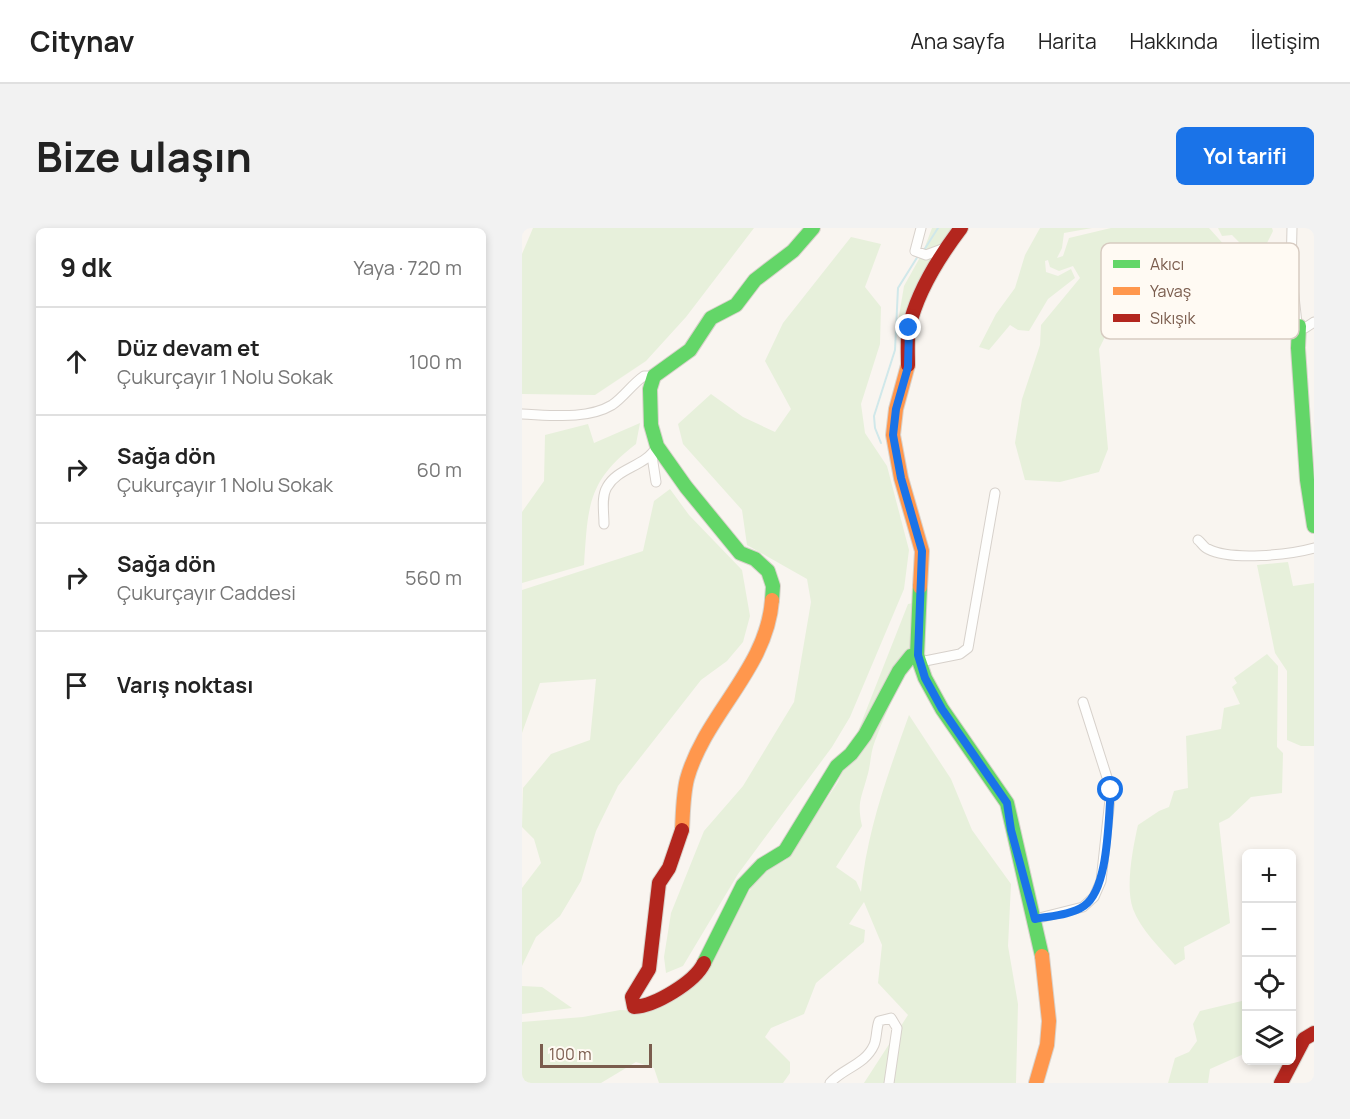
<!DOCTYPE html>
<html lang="tr">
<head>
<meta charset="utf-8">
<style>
	:root { --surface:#fff; --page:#f2f2f2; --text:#222; --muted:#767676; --line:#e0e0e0; --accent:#1a73e8 }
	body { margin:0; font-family:Manrope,sans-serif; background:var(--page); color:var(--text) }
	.controls { position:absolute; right:18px; bottom:18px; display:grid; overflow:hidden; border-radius:9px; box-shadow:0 3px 9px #0003 }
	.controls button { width:54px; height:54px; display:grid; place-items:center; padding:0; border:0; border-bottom:2px solid var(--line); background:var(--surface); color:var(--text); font:30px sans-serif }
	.scale { position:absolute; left:18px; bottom:15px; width:112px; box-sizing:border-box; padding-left:6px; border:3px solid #7a5c4d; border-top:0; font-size:16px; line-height:21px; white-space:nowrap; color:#7a5c4d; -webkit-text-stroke:4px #fffaf3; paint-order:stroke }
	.stop { position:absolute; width:18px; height:18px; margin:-14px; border:4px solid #1a73e8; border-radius:50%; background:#fff }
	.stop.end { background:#1a73e8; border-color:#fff; box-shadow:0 2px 6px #0008 }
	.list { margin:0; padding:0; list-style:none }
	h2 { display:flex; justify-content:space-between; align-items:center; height:78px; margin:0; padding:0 24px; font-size:26px }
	h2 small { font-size:20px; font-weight:400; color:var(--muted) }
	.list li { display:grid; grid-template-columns:39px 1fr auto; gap:18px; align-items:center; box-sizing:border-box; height:108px; padding:0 24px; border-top:2px solid var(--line) }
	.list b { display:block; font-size:22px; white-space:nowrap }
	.list p { margin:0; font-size:20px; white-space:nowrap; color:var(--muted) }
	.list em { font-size:20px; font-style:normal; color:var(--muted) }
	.icon { flex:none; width:33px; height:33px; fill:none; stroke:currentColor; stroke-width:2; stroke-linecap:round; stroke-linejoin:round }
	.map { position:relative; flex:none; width:792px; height:855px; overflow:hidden; border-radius:9px }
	header { display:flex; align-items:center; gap:36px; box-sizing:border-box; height:84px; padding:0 30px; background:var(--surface); border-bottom:2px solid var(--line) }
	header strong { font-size:28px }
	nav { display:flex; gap:33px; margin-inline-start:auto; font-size:21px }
	.intro { display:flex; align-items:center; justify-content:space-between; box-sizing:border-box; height:144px; padding:0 36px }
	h1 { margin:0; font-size:42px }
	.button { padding:15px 27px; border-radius:9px; background:var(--accent); color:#fff; font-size:21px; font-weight:700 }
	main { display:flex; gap:36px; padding:0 36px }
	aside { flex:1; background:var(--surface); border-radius:9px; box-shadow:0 3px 9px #0003 }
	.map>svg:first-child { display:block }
	.green { fill:#e7f0db }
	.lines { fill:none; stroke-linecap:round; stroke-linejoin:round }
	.stream { stroke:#d0e8ea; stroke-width:2 }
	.street-casing { stroke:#d7d1cb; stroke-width:11 }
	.fast-casing { stroke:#d9d2cb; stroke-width:16 }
	.slow-casing { stroke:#d9d2cb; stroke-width:16 }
	.jam-casing { stroke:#d9d2cb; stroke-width:16 }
	.street { stroke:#fefefd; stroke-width:9 }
	.fast { stroke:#63d668; stroke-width:14 }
	.slow { stroke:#ff974d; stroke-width:14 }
	.jam { stroke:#b3261e; stroke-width:14 }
	.route { stroke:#1a73e8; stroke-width:8 }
	.key { fill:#fffaf3; stroke:#d7cbc1; stroke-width:1.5 }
	.key-label { font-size:16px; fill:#7a5c4d }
</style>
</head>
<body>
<header>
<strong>Citynav</strong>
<nav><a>Ana sayfa</a><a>Harita</a><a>Hakkında</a><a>İletişim</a></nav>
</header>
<div class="intro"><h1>Bize ulaşın</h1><a class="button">Yol tarifi</a></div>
<main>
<aside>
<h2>9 dk<small>Yaya · 720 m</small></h2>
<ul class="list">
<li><svg class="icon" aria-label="ahead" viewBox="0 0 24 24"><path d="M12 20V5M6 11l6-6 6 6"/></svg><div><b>Düz devam et</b><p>Çukurçayır 1 Nolu Sokak</p></div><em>100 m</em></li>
<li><svg class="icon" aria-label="right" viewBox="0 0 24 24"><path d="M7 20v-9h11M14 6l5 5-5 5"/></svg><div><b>Sağa dön</b><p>Çukurçayır 1 Nolu Sokak</p></div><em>60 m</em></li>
<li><svg class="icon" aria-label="right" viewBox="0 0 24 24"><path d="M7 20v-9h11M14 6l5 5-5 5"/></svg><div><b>Sağa dön</b><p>Çukurçayır Caddesi</p></div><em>560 m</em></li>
<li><svg class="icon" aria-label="arrive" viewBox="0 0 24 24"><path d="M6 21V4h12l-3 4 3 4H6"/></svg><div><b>Varış noktası</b></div></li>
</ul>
</aside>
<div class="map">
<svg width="792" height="855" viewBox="0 0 792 855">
	<rect width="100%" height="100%" fill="#f9f5f0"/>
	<path class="green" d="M 11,0 L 232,0 L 164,89 L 124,133 L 73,167 L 0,166 L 0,26 Z
		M 410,0 L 434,0 L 381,108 L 374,106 L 382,58 L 401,24 Z
		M 518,0 L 570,0 L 542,5 L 540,20 L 535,30 L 541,28 L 547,10 L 589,0 L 687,0 L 705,20 L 628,23 L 618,38 L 577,121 L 586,221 L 577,244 L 538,254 L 503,252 L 493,215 L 500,171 L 518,117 L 519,97 L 558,50 L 551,38 L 537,43 L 528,39 L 526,32 L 523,33 L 524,44 L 536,48 L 549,41 L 553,50 L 526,71 L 507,103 L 496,102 L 488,97 L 467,122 L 457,119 L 474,86 L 493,60 L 503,27 Z
		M 696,0 L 750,0 L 751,3 L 744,17 L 720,17 L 710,7 L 700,8 Z
		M 329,9 L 359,16 L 343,59 L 359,79 L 358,116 L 339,176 L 343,205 L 365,238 L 387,322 L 382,361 L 328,489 L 310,519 L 216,646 L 161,738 L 144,745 L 142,729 L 149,685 L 182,603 L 221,558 L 272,474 L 289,374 L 285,351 L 225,317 L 220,282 L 161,216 L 156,196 L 189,166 L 221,189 L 253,204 L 269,181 L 243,133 L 261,95 Z
		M 118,195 L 114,216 C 65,253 66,279 62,337 L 0,355 L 0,284 L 22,253 L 23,207 L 66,196 L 72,215 Z
		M 148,261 L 167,287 L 220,342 L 228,388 L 221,414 L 205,433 L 179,452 L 96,558 L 74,603 L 59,653 L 38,688 L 14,709 L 0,738 L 0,660 L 19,635 L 12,611 L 0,599 L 1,560 L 29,526 L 68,512 L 74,451 L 18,455 L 0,505 L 0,362 L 121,323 L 132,273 Z
		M 766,334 L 771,358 L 792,355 L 792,518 L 779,518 L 765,512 L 765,443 L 753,425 L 735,337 Z
		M 391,375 C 395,428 371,465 353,513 C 348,525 349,537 345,549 C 339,571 335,575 340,598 L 314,639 L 334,653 L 339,664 C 345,602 366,546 387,487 L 429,551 L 450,602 L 489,656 L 486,718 L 496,776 L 494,855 L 342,855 L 386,787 L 356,755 L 360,717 L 342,674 L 327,696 L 343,702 L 342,714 L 294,755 L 282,786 L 249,800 L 243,809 L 268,834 L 268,845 L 261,855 L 137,855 L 132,840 L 114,834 L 79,855 L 0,855 L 0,794 L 61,789 L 98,782 L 120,783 L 181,749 L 216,680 L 240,644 L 264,632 L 316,554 L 386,376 Z
		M 745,426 L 756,438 L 755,519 L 761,525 L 760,565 L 729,569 L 707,590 L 697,595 L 708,695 L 662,719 L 663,731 L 653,737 C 638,720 619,702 611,681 C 603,659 611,619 616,597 L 637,583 L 647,579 L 652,563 L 666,560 L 664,508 L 699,501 L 702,480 L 718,476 L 710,459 L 715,455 L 712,450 Z
		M 0,758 L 20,759 L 50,780 L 0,786 Z
		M 724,772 L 724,825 L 688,841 L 686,855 L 646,855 L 653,830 L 667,824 L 675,813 L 671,796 L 678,783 Z"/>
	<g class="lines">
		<path class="stream" d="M 402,22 L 416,0
			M 359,215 L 353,200 L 352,188 L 373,122 L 376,60 L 396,28"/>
		<g class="street-casing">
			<path id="street" d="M 399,0 L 393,23 L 404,27 L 423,20
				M 770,0 L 769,42 L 775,95 L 783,100 L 792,94
				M 0,186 C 28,187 65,192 90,177 C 102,169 110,156 122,148 L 132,148
				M 130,228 L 134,254
				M 82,296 C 82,284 79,269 85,259 C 96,239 124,239 135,218
				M 676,312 C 679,314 682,320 686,321 C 709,333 767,327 792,320
				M 398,434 L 438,426 L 446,420 L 473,265
				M 513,691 L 561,679 L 572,669 L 579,653 L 589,562 L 561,474
				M 308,855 C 321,840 343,837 352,817 C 355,810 354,801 357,793 L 369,790 L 375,800 L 367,855"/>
		</g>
		<g class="fast-casing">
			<path id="fast" d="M 777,98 L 776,120 L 785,252 L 792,298
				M 398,359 L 395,427 L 403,450 L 420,481 L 485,575 L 520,728
				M 250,372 L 251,358 L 246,343 L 233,331 L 218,325 L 164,259 L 135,218 L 129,197 L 128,161 L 132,148 L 168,122 L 189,90 L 214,77 L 233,52 L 271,23 L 291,0
				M 182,735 L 221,657 L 240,637 L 263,623 L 315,538 L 329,526 L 343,507 L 377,443 L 389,428 L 395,427"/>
		</g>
		<g class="slow-casing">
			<path id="slow" d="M 386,137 L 374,181 L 371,207 L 379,250 L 400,323 L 398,359
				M 160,602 C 161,585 161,567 165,551 C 183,486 245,441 250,372
				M 514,855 L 525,817 L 527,793 L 520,728"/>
		</g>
		<g class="jam-casing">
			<path id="jam" d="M 386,137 C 386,125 385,111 387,100 C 395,63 417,29 439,0
				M 160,602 L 147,640 L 137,655 L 127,741 L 110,769 L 112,779 C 133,778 173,754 182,735
				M 759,855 L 782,811 L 792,805"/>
		</g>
		<use href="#street" class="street"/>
		<use href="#fast" class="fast"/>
		<use href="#slow" class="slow"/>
		<use href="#jam" class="jam"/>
	</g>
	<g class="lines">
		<path class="route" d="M 387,100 L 386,139 L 374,181 L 371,207 L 379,250 L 400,323 L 396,427 L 403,450 L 420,481 L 485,575 L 489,602 L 513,691 C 528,688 549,687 562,678 C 587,661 586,591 589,562"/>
	</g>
	<rect x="579" y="15" width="198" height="96" rx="9" class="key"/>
	<rect x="591" y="32" width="27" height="8" fill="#63d668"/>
	<rect x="591" y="59" width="27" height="8" fill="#ff974d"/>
	<rect x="591" y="86" width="27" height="8" fill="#b3261e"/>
	<g class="key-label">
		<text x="628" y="42">Akıcı</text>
		<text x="628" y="69">Yavaş</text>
		<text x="628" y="96">Sıkışık</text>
	</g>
</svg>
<div class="controls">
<button>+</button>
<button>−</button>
<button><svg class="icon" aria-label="locate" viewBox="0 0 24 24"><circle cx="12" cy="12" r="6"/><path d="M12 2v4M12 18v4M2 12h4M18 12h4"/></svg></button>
<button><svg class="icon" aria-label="layers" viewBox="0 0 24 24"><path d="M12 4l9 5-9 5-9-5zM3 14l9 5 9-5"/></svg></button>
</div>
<div class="scale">100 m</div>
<div class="stop" style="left:589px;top:562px"></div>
<div class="stop end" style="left:387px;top:100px"></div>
</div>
</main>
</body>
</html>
